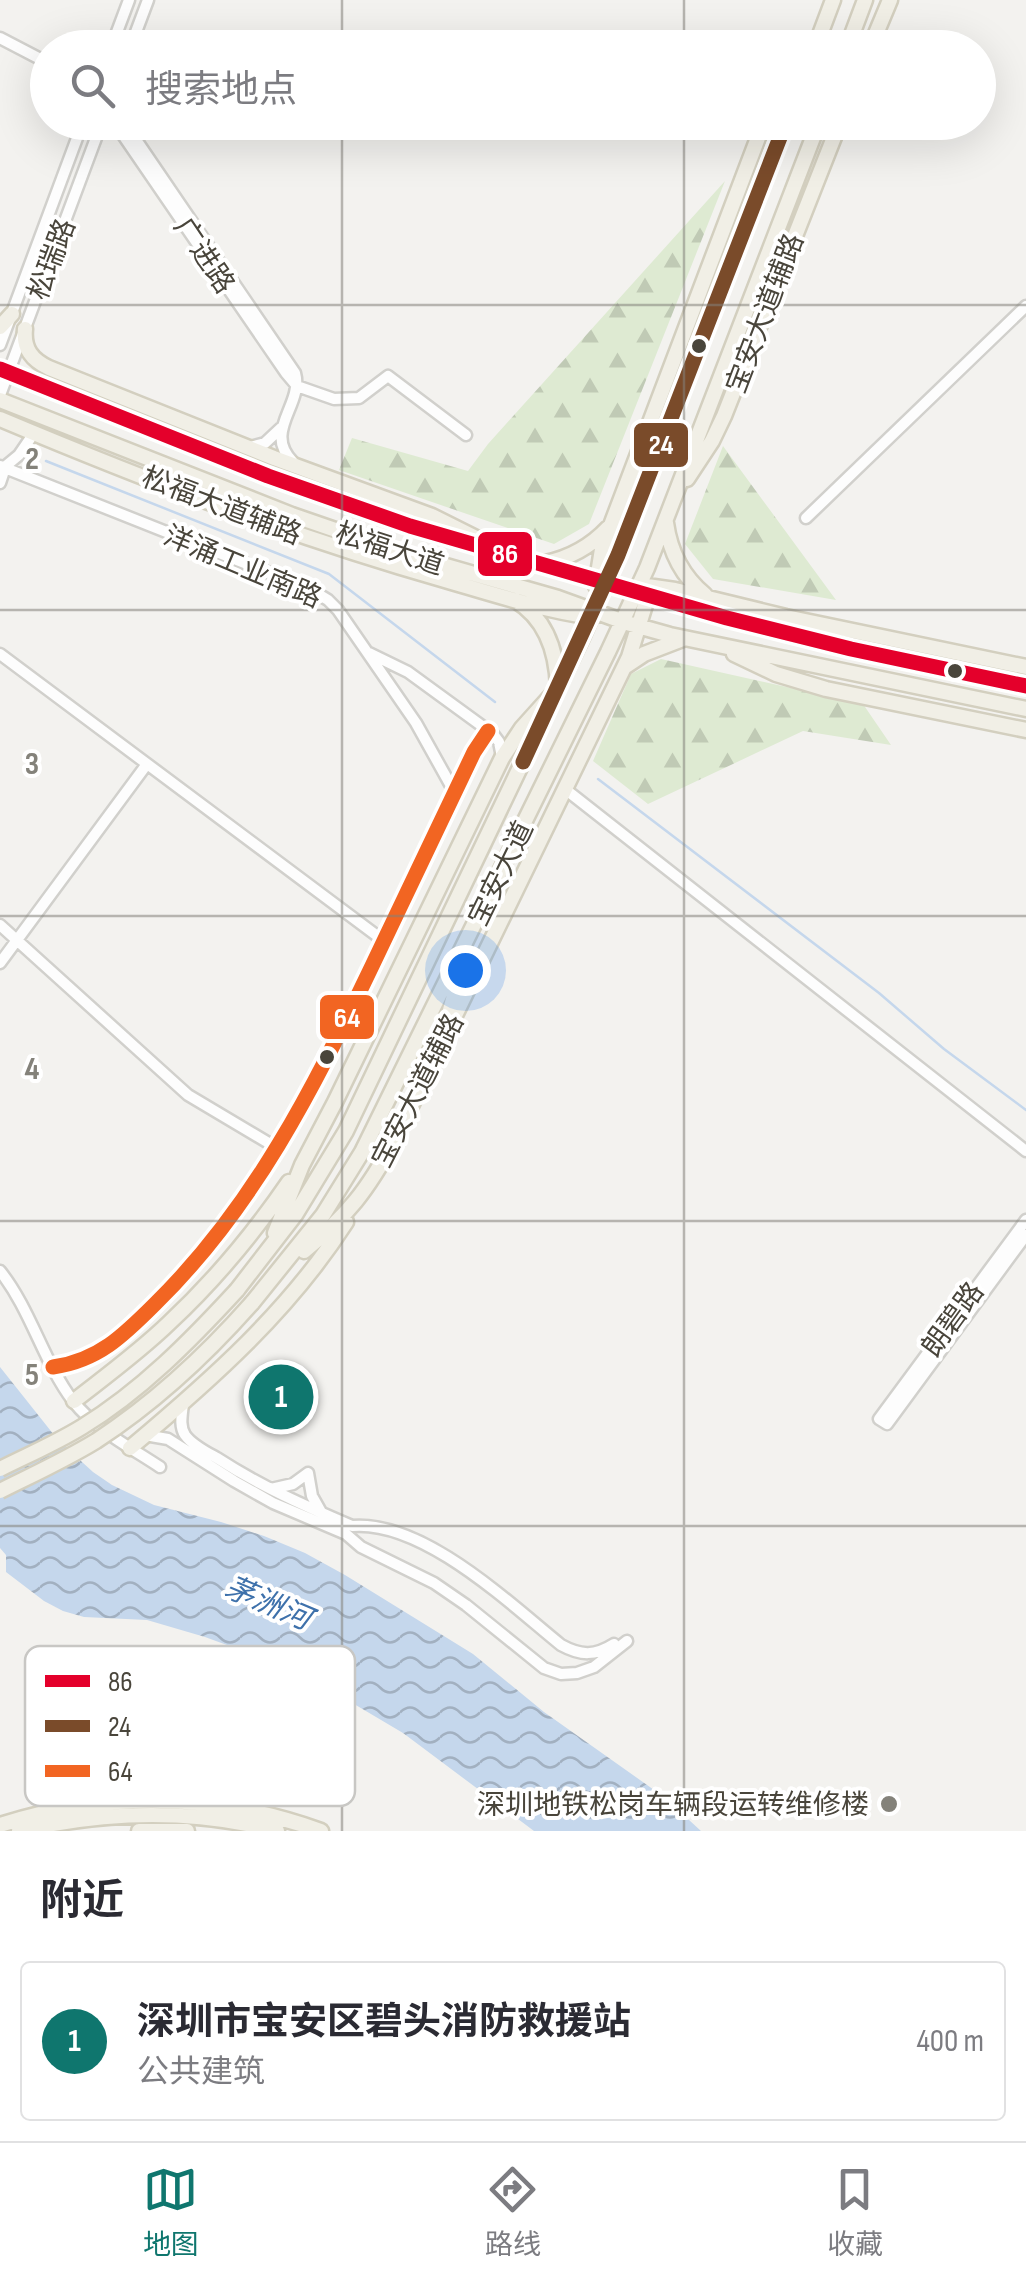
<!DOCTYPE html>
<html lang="zh">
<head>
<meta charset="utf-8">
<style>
	:root { --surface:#fff; --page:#f2f2f3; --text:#2b2b33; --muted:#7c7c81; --line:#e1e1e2; --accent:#0f766e }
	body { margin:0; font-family:"Sofia Sans Condensed","Noto Sans SC",sans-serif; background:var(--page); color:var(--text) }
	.you { position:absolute; left:465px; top:970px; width:35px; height:35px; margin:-25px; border:8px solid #fff; border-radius:50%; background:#1a73e8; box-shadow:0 0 0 15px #1a73e833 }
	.badge { display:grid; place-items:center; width:65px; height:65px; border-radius:50%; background:var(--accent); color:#fff; font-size:32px; font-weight:700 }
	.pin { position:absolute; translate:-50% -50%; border:5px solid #fff; box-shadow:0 2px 10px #0006 }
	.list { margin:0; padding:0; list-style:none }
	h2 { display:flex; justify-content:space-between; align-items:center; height:130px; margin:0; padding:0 40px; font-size:42px }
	h2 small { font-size:32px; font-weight:400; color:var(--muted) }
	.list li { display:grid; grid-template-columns:65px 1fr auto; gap:30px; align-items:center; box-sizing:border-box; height:160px; margin:0 20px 20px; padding:0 20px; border:2px solid var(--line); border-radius:10px }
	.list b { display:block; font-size:38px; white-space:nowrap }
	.list p { margin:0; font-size:32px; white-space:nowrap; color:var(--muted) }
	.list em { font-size:32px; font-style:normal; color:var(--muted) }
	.icon { flex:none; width:55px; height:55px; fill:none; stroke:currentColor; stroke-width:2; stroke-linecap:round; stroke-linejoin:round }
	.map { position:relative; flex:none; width:1026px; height:1831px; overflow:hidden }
	.search { position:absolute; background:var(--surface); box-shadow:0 10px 40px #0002; left:30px; right:30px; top:30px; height:110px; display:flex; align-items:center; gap:25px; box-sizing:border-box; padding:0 35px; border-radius:55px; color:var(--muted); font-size:38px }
	.sheet { height:310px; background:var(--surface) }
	nav { display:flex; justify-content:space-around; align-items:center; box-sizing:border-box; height:140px; border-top:2px solid var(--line); background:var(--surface); font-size:28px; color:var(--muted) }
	nav a { display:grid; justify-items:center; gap:5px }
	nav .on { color:var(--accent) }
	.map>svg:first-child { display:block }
	.forest { fill:url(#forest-firs) }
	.water { fill:url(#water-waves) }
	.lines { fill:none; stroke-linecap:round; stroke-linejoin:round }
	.stream { stroke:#c5d7ec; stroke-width:2.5 }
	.minor-casing { stroke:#d1d0cc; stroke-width:15 }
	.major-casing { stroke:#d3cfbf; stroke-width:19 }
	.minor { stroke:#fdfdfd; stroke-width:10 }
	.major { stroke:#f1efe6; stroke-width:14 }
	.major-bridge-casing { stroke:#d3cfbf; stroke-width:19; stroke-linecap:butt }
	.major-bridge { stroke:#f1efe6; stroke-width:14 }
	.bus-1-casing { stroke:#fff; stroke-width:22 }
	.bus-2-casing { stroke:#fff; stroke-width:22 }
	.bus-3-casing { stroke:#fff; stroke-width:22 }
	.bus-1 { stroke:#e4002b; stroke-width:15 }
	.bus-2 { stroke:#7a4b2a; stroke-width:15 }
	.bus-3 { stroke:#f26522; stroke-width:15 }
	.grid { fill:none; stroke:#84827a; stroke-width:2.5; stroke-opacity:0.55 }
	.bus-dot { fill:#49453b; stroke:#fff; stroke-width:4 }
	.poi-dot { fill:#84827a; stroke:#fff; stroke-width:4 }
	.labels { text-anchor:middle; stroke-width:8; stroke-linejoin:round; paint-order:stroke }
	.street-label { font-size:28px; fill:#49453b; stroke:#fff }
	.poi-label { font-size:28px; fill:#49453b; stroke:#fff; text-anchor:end }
	.water-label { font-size:30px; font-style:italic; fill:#3e71ab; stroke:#fff }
	.key { fill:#fff; stroke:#c8c7c4; stroke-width:2.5 }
	.key-label { font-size:28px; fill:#49453b }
	.grid-label { font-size:32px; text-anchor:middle; font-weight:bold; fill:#84827a; stroke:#fff; stroke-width:8; stroke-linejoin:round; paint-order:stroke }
	.line-badge { stroke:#fff; stroke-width:4 }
	.badge-label { font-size:28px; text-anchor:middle; font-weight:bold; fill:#fff }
</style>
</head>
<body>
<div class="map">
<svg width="1026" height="1831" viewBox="0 0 1026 1831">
	<defs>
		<pattern id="forest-firs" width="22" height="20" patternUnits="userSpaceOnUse" patternTransform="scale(2.5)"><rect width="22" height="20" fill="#deead2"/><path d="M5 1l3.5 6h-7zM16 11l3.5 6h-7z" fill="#c0cab5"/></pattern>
		<pattern id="water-waves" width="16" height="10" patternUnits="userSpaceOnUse" patternTransform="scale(2.5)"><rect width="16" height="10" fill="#c5d7ec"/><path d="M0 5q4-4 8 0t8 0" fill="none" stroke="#a2b0c0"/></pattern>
	</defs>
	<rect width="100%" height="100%" fill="#f3f2ef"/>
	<path class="forest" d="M 725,181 L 589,524 L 554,544 L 339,470 L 352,438 L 468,471 L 488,444 Z
		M 723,446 L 836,600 L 713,579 L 685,544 Z
		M 661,659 L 863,704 L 891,745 L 803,731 L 648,804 L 593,761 L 631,674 Z"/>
	<path class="water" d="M 0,1367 L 58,1440 L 93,1472 L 112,1485 L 154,1505 L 221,1522 L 264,1536 L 305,1553 L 345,1575 L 473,1654 L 544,1712 L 664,1797 L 701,1831 L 534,1831 L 403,1733 L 327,1688 L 246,1652 L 205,1637 L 147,1620 L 84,1617 L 63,1611 L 44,1601 L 6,1572 L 6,1555 L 0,1548 Z"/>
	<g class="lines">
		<path class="stream" d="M 46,461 L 329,574 L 495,702
			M 598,779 L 879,993 L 944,1049 L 1026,1110"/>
		<g class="minor-casing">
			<path id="minor" d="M 0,38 L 48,63
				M 111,48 L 129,0
				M 130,48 L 148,0
				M 114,122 L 286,373 L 297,386 L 334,399 L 359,398 L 388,376 L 466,435
				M 124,122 L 295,373 C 304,405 262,431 293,462
				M 0,345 L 83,122
				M 0,395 L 102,122
				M 250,447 L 265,443 L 281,428
				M 0,466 L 310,589 L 328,600 L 338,610 L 416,723 L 455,793
				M 1,470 L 19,455 L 34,433
				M 0,483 L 5,468
				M 806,518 L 1026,306
				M 369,653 L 408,672 L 493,734 L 499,742 L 502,757
				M 0,654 L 384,941
				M 565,789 L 1026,1151
				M 0,925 L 188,1095 L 277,1148
				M 0,963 L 147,764
				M 1026,1220 L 879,1419 L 887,1424 L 1026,1235
				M 0,1271 C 31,1310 43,1361 73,1401 C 96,1430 130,1447 160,1467
				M 53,1367 C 98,1361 124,1335 155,1304 C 254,1207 313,1089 372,966 C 406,894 440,823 474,752 L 488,731
				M 183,1404 C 182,1414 179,1426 185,1435 C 192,1445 206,1452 217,1458 C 260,1486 305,1506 352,1526 C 423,1520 509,1603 561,1645 C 581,1656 595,1656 614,1644
				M 145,1435 L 168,1439 L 234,1481 L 273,1503 L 346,1534 L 361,1547 L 434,1583 L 466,1605 L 544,1668 L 561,1674 L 577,1673 L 594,1667 L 627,1641
				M 271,1489 L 293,1484 L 308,1473 L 312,1496 L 321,1512"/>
		</g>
		<g class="major-casing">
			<path id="major" d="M 815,48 L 833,0
				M 847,48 L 865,0
				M 870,48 L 890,0
				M 0,327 L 12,314
				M 25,329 C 23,349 32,360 49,368 L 274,458 L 432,516 L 480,540
				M 0,369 L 268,476 L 410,526 L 727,618 L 851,649 L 1026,686
				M 0,400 L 292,515 L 411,556 L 558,598 L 627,623 L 670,635 L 1026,709
				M 0,419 C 145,480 293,537 445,580 C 493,594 542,610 592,617
				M 687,479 L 712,441 L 724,416 L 840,122
				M 666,523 C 670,552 683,577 705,595
				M 545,563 C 570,558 591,546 608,528
				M 640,585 L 675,590 L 786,617 L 1026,667
				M 596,586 L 602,549 L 764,122
				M 734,654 L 776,674 L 826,689 L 1026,730
				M 626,666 L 644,654 L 683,639
				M 450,1010 L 463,963
				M 275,1233 L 302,1165 L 335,1102 L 502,758 L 522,728 L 558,688 C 557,653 547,619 515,600
				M 304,1251 C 348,1215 367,1191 394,1141 L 629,657 L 650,589
				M 237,1290 L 295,1215 L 346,1131 L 582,638 L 618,555 L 786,122
				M 252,1303 L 323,1215 L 362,1152 L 608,652 L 647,568 L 819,122
				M 74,1401 C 106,1376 139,1352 169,1323 C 214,1281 254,1233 289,1182
				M 130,1448 C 211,1380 289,1311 346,1222
				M 0,1825 C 107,1791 215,1793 321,1831
				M 19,1831 C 105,1811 191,1808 277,1831
				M 139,1831 L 187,1831"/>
		</g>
		<use href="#minor" class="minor"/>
		<use href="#major" class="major"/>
		<g class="major-bridge-casing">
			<path id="major-bridge" d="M 0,1469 C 28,1455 56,1443 82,1427 C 141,1391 191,1340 237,1290
				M 0,1491 C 32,1475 65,1460 96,1441 C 153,1404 207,1354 252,1303"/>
		</g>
		<use href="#major-bridge" class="major-bridge"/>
		<g class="bus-1-casing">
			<path id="bus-1" d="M 0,369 L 268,476 L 410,526 L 727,618 L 851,649 L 1026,686"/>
		</g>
		<g class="bus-2-casing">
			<path id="bus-2" d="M 523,762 L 618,555 L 786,122"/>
		</g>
		<g class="bus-3-casing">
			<path id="bus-3" d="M 53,1367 C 98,1361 124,1335 155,1304 C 254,1207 313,1089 372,966 C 406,894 440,823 474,752 L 488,731"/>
		</g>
		<use href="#bus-1" class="bus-1"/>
		<use href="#bus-2" class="bus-2"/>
		<use href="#bus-3" class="bus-3"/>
	</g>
	<path class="grid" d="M 342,0 L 342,48M 684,0 L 684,48M 342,122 L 342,1831M 684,122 L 684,1831M 0,305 L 1026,305M 0,610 L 1026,610M 0,916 L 1026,916M 0,1221 L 1026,1221M 0,1526 L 1026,1526"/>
	<g class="bus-dot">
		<circle cx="699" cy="346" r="9"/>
		<circle cx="955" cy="671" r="9"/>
		<circle cx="327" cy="1057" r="9"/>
	</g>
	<circle class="poi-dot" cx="889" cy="1804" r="10"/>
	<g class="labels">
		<g class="street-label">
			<text transform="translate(205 255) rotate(56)" y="10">广进路</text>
			<text transform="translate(51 259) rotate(-69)" y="10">松瑞路</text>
			<text transform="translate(764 313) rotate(-69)" y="10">宝安大道辅路</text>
			<text transform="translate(222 505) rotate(21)" y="10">松福大道辅路</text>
			<text transform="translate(390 548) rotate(18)" y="10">松福大道</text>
			<text transform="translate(243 566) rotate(23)" y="10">洋涌工业南路</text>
			<text transform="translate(500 873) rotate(-64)" y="10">宝安大道</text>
			<text transform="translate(417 1090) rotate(-63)" y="10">宝安大道辅路</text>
			<text transform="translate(952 1319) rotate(-54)" y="10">朗碧路</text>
		</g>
		<g class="poi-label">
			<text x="869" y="1814">深圳地铁松岗车辆段运转维修楼</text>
		</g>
		<g class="water-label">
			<text transform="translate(268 1603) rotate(23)" y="10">茅洲河</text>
		</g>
	</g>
	<rect x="25" y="1646" width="330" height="160" rx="15" class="key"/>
	<rect x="45" y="1675" width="45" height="12" fill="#e4002b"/>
	<rect x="45" y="1720" width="45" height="12" fill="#7a4b2a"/>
	<rect x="45" y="1765" width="45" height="12" fill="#f26522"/>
	<g class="key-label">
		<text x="108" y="1691">86</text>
		<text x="108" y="1736">24</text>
		<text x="108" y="1781">64</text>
	</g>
	<g class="grid-label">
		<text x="32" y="469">2</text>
		<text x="32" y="774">3</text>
		<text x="32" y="1079">4</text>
		<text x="32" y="1385">5</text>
	</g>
	<g class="line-badge">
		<rect x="632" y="421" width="58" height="48" rx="10" fill="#7a4b2a"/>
		<rect x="476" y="530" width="58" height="48" rx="10" fill="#e4002b"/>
		<rect x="318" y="993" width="58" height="48" rx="10" fill="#f26522"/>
	</g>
	<g class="badge-label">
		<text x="661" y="454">24</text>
		<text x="505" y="563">86</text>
		<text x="347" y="1027">64</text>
	</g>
</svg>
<div class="you"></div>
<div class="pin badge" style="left:281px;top:1397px">1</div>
<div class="search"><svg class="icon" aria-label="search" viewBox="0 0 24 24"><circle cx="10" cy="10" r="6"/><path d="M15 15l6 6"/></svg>搜索地点</div>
</div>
<section class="sheet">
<h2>附近<small></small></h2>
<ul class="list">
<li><span class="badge">1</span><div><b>深圳市宝安区碧头消防救援站</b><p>公共建筑</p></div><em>400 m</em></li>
</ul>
</section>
<nav>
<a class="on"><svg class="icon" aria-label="map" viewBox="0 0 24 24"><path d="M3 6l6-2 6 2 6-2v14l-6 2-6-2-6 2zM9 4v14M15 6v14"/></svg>地图</a>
<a><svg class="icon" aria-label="directions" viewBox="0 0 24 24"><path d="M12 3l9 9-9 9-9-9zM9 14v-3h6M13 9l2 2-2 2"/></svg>路线</a>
<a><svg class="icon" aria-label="saved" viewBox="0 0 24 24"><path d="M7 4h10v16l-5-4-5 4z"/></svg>收藏</a>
</nav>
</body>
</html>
